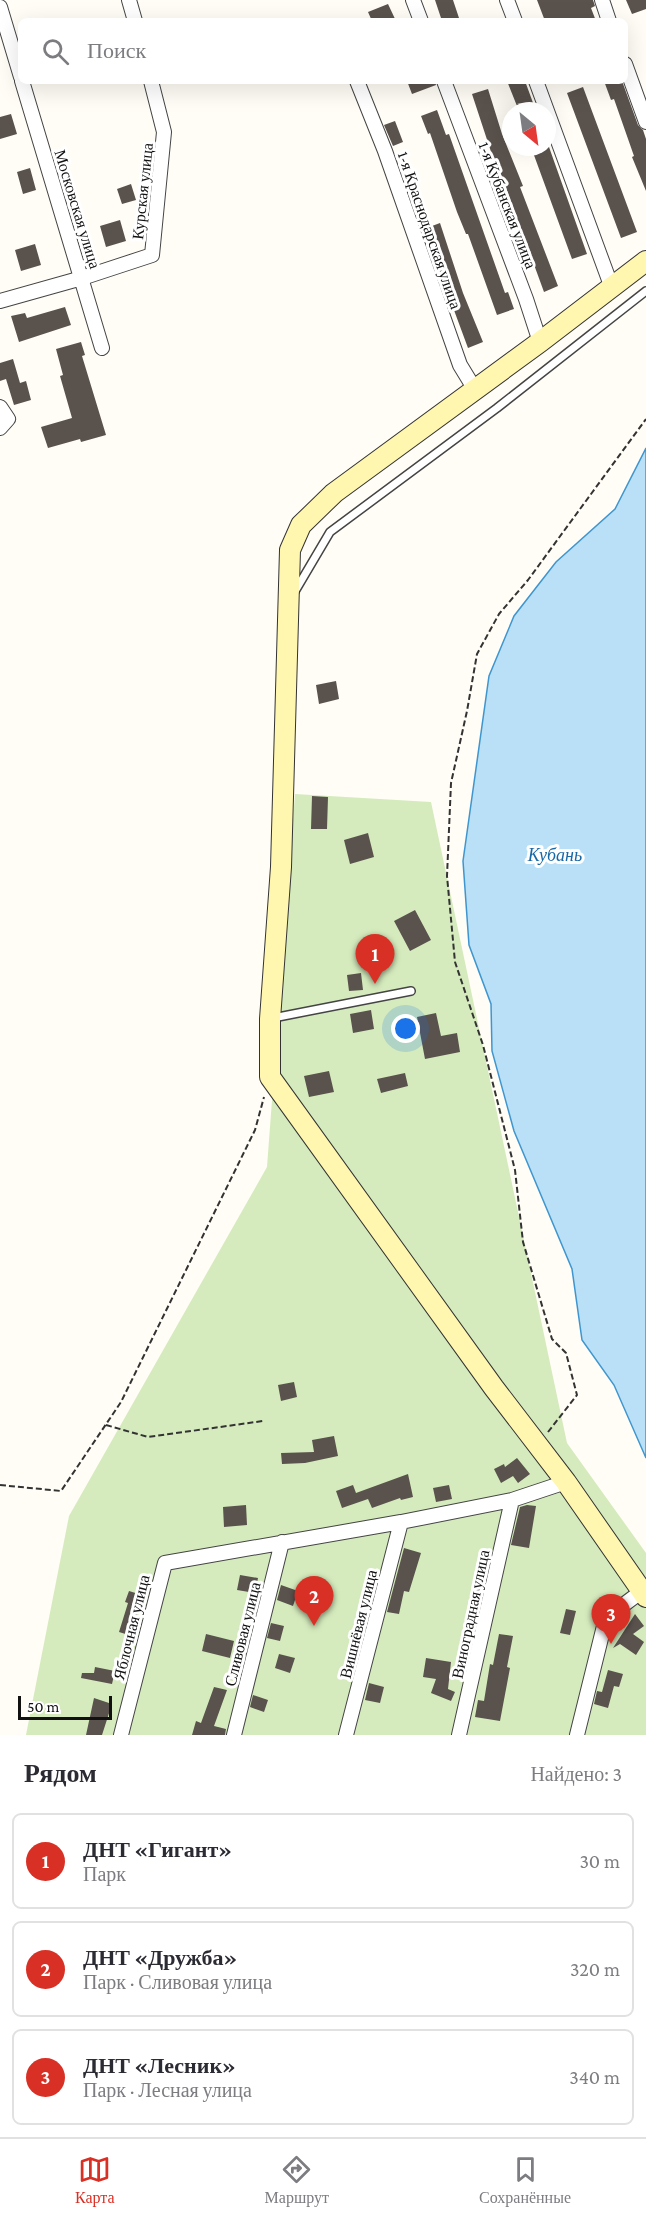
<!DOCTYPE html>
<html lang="ru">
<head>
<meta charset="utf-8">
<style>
	:root { --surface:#fff; --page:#f7f7f7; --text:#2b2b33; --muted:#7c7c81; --line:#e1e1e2; --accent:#d93025 }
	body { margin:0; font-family:"Crimson Pro",serif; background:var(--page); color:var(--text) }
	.compass { position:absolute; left:502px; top:102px; width:54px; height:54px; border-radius:50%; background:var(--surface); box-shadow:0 6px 24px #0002; rotate:151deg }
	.scale { position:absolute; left:18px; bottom:15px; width:94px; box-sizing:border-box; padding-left:6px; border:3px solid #111; border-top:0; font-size:16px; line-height:21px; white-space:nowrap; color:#111; -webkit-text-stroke:4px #fff; paint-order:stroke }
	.you { position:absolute; left:406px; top:1029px; width:21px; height:21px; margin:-15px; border:4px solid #fff; border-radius:50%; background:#1a73e8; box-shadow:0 0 0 9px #1a73e833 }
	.badge { display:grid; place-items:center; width:39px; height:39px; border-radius:50%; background:var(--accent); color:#fff; font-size:20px; font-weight:700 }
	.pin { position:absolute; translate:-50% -50px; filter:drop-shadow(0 2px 3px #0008) }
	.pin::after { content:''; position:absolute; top:32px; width:21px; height:18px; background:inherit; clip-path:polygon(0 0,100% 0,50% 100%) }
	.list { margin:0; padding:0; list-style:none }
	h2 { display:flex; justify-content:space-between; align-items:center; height:78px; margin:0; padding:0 24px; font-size:26px }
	h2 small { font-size:20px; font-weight:400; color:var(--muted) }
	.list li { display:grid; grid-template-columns:39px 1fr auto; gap:18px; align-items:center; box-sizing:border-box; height:96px; margin:0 12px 12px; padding:0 12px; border:2px solid var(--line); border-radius:9px }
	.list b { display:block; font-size:22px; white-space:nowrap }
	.list p { margin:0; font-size:20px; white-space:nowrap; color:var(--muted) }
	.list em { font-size:20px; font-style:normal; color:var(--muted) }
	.icon { flex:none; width:33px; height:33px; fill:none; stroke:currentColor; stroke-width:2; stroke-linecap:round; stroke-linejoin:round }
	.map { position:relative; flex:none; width:646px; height:1735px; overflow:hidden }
	.search { position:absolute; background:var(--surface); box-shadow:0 6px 24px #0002; left:18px; right:18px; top:18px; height:66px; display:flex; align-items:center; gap:15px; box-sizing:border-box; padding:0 21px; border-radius:9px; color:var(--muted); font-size:22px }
	.sheet { height:402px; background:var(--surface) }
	nav { display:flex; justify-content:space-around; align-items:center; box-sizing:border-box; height:84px; border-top:2px solid var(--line); background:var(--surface); font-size:16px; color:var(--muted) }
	nav a { display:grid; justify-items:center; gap:3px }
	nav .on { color:var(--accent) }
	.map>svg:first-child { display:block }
	.green { fill:#d5ebbd }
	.water { fill:#b9e0f7; stroke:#3f96cf; stroke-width:1.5 }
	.building { fill:#5a524d }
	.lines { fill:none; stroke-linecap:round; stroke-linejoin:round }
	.lane-casing { stroke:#444; stroke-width:10 }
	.street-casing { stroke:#444; stroke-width:16 }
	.secondary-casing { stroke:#333; stroke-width:22 }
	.path { stroke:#333; stroke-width:2; stroke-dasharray:6 3; stroke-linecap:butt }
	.lane { stroke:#fff; stroke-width:7 }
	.street { stroke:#fff; stroke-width:14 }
	.secondary { stroke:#fff6b0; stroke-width:20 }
	.labels { text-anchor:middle; stroke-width:6; stroke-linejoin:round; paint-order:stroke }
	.street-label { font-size:16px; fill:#111; stroke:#fff }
	.water-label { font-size:18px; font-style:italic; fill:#1768a6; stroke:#fff }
</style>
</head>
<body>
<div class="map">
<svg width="646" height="1735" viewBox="0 0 646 1735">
	<rect width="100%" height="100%" fill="#fffdf5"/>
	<path class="green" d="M 295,794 L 431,802 L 567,1443 L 646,1553 L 646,1735 L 26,1735 L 69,1516 L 267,1167 Z"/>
	<path class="water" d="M 646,448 L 646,1458 L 614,1385 L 582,1340 L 572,1269 L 514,1131 L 492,1051 L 491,1004 L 469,945 L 463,861 L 489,676 L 514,616 L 556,562 L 615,509 Z"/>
	<path class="building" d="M 435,0 L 453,0 L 460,21 L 442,21 Z
		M 537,0 L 593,0 L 595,6 L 591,8 L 596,21 L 545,21 Z
		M 626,0 L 646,0 L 646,9 L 632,14 Z
		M 388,4 L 396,21 L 372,21 L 368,12 Z
		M 407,81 L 435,81 L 436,85 L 412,94 Z
		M 507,81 L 525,81 L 536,111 L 519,111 Z
		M 604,81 L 622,81 L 638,125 L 643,130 L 646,139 L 646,191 L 632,157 L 634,156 L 614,99 L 611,100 Z
		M 583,87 L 637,232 L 621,238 L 567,93 Z
		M 488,89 L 502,134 L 523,186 L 520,187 L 558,286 L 544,292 L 498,166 L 496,167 L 472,94 Z
		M 437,110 L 446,135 L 449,134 L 505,293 L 508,292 L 514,309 L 497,315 L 468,234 L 466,234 L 457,212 L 430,133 L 428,134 L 421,116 Z
		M 11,114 L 17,134 L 0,139 L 0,117 Z
		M 395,121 L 403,142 L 393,146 L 384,125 Z
		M 531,147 L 549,147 L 587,254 L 572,259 Z
		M 30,168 L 36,190 L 23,194 L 17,172 Z
		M 131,184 L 136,200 L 122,204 L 117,189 Z
		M 120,220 L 126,241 L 106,247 L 100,226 Z
		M 440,223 L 463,293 L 483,342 L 468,348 L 424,229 Z
		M 35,244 L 41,265 L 21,271 L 15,250 Z
		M 65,307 L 71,325 L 19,342 L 11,316 L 25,313 L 27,318 Z
		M 81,342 L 85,355 L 82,356 L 106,435 L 81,442 L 80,439 L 48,448 L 41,427 L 72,418 L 60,376 L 63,375 L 56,349 Z
		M 13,359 L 20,383 L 26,381 L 31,400 L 14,405 L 6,379 L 0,381 L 0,363 Z
		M 336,681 L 339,699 L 319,704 L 316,685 Z
		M 312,796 L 328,797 L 327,829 L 311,829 Z
		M 368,833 L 374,857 L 350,864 L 344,840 Z
		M 415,910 L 431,940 L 410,951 L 394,921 Z
		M 361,973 L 363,990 L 349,991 L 347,975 Z
		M 371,1010 L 374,1029 L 353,1033 L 350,1014 Z
		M 436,1013 L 441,1036 L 457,1033 L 460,1052 L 425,1059 L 417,1017 Z
		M 329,1071 L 334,1092 L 309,1097 L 304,1076 Z
		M 405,1073 L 408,1086 L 381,1093 L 377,1079 Z
		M 294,1382 L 297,1397 L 281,1401 L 278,1385 Z
		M 334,1436 L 338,1456 L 305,1463 L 282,1464 L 281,1453 L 314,1452 L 312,1440 Z
		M 517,1458 L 530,1474 L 518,1483 L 513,1476 L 501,1483 L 494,1469 L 504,1464 L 505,1467 Z
		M 408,1474 L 413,1497 L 401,1500 L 400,1498 L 372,1508 L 368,1499 L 342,1508 L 336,1491 L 353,1485 L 356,1493 Z
		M 449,1485 L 452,1499 L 436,1502 L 433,1488 Z
		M 246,1505 L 247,1525 L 224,1527 L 223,1507 Z
		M 527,1505 L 536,1506 L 529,1548 L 511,1545 L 520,1507 Z
		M 404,1548 L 421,1553 L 409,1592 L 404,1591 L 399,1614 L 387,1612 Z
		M 479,1564 L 488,1566 L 481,1595 L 472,1592 Z
		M 240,1575 L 258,1578 L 255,1593 L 237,1590 Z
		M 281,1585 L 298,1591 L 293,1606 L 277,1600 Z
		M 129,1591 L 142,1595 L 132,1636 L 119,1632 L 128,1603 L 125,1602 Z
		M 566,1609 L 576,1611 L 570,1635 L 560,1633 Z
		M 635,1614 L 644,1626 L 633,1634 L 644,1642 L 636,1655 L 620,1644 L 613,1648 Z
		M 271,1623 L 284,1626 L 280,1641 L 267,1638 Z
		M 206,1634 L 234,1641 L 230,1658 L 202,1651 Z
		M 499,1634 L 513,1636 L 507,1667 L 510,1668 L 500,1721 L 475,1717 L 478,1700 L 484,1701 L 490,1664 L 493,1665 Z
		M 279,1654 L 295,1658 L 290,1673 L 275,1668 Z
		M 426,1658 L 451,1662 L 448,1689 L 455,1692 L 451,1701 L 431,1693 L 436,1679 L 423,1677 Z
		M 95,1667 L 115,1671 L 112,1684 L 81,1678 L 82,1673 L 94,1673 Z
		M 608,1670 L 623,1674 L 619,1687 L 614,1686 L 608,1708 L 594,1704 L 597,1691 L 602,1692 Z
		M 369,1683 L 384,1687 L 380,1703 L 365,1700 Z
		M 214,1687 L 227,1690 L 214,1726 L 226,1729 L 225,1735 L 192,1735 L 196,1721 L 201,1723 Z
		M 253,1695 L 268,1700 L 264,1712 L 250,1707 Z
		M 94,1698 L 112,1704 L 102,1735 L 86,1735 Z"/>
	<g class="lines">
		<g class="lane-casing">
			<path id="lane" d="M 294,593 L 330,532 L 497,408 L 646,291
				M 273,1018 L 411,991"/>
		</g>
		<g class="street-casing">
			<path id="street" d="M 129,0 L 135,21
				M 413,0 L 421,21
				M 507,0 L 515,21
				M 602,0 L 609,21
				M 0,7 L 21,77
				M 625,64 L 646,122
				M 22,81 L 102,348
				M 357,81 L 385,151 L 460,365 L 474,388
				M 444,81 L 526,299 L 540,342
				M 536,81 L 612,288
				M 0,301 L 82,278 L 152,255 L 164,132 L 151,81
				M 0,407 L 8,419 L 0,428
				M 121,1735 L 165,1563 L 401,1522 L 512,1500 L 566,1482
				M 234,1735 L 282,1542
				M 346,1735 L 401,1522
				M 459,1735 L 512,1500
				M 577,1735 L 606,1618 L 642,1591"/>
		</g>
		<g class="secondary-casing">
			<path id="secondary" d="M 646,261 L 540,342 L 334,493 L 301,525 L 290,550 L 281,867 L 270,1019 L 270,1077 L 494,1388 L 566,1482 L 646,1597"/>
		</g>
		<path class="path" d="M 106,1425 L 148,1437 L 263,1421
			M 548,1432 L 577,1395 L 566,1353 L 552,1339 L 523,1242 L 515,1170 L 483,1045 L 455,962 L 447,876 L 451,783 L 467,711 L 477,654 L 499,614 L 528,580 L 646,419
			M 0,1485 L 61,1491 L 121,1402 L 255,1130 L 264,1097"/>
		<use href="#lane" class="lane"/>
		<use href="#street" class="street"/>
		<use href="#secondary" class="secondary"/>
	</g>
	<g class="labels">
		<g class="street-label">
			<text transform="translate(142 191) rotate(-84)" y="6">Курская улица</text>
			<text transform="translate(508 205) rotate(69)" y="6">1-я Кубанская улица</text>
			<text transform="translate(78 209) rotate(73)" y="6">Московская улица</text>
			<text transform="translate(430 230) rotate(71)" y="6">1-я Краснодарская улица</text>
			<text transform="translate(470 1614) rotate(-78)" y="6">Виноградная улица</text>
			<text transform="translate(358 1624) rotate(-76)" y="6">Вишнёвая улица</text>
			<text transform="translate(131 1627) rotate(-76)" y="6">Яблочная улица</text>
			<text transform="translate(242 1634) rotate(-76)" y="6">Сливовая улица</text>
		</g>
		<g class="water-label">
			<text x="555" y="861">Кубань</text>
		</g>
	</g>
</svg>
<svg class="compass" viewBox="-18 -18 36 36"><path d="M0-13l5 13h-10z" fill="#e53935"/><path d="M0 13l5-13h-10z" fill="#7c7c81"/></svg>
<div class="scale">50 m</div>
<div class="you"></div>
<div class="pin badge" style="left:375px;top:984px">1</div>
<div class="pin badge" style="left:314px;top:1626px">2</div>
<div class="pin badge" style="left:611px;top:1644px">3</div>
<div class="search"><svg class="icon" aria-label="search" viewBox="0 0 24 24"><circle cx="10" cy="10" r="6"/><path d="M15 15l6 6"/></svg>Поиск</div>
</div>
<section class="sheet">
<h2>Рядом<small>Найдено: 3</small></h2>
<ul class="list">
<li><span class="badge">1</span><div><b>ДНТ «Гигант»</b><p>Парк</p></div><em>30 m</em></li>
<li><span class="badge">2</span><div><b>ДНТ «Дружба»</b><p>Парк · Сливовая улица</p></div><em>320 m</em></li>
<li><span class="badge">3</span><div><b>ДНТ «Лесник»</b><p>Парк · Лесная улица</p></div><em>340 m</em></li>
</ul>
</section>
<nav>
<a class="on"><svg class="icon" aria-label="map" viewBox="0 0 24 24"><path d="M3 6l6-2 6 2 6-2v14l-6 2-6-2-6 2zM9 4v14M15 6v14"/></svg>Карта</a>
<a><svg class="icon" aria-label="directions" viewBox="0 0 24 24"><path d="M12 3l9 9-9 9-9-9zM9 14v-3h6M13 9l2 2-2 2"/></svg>Маршрут</a>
<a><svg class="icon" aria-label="saved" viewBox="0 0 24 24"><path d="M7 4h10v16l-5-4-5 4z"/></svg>Сохранённые</a>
</nav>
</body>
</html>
